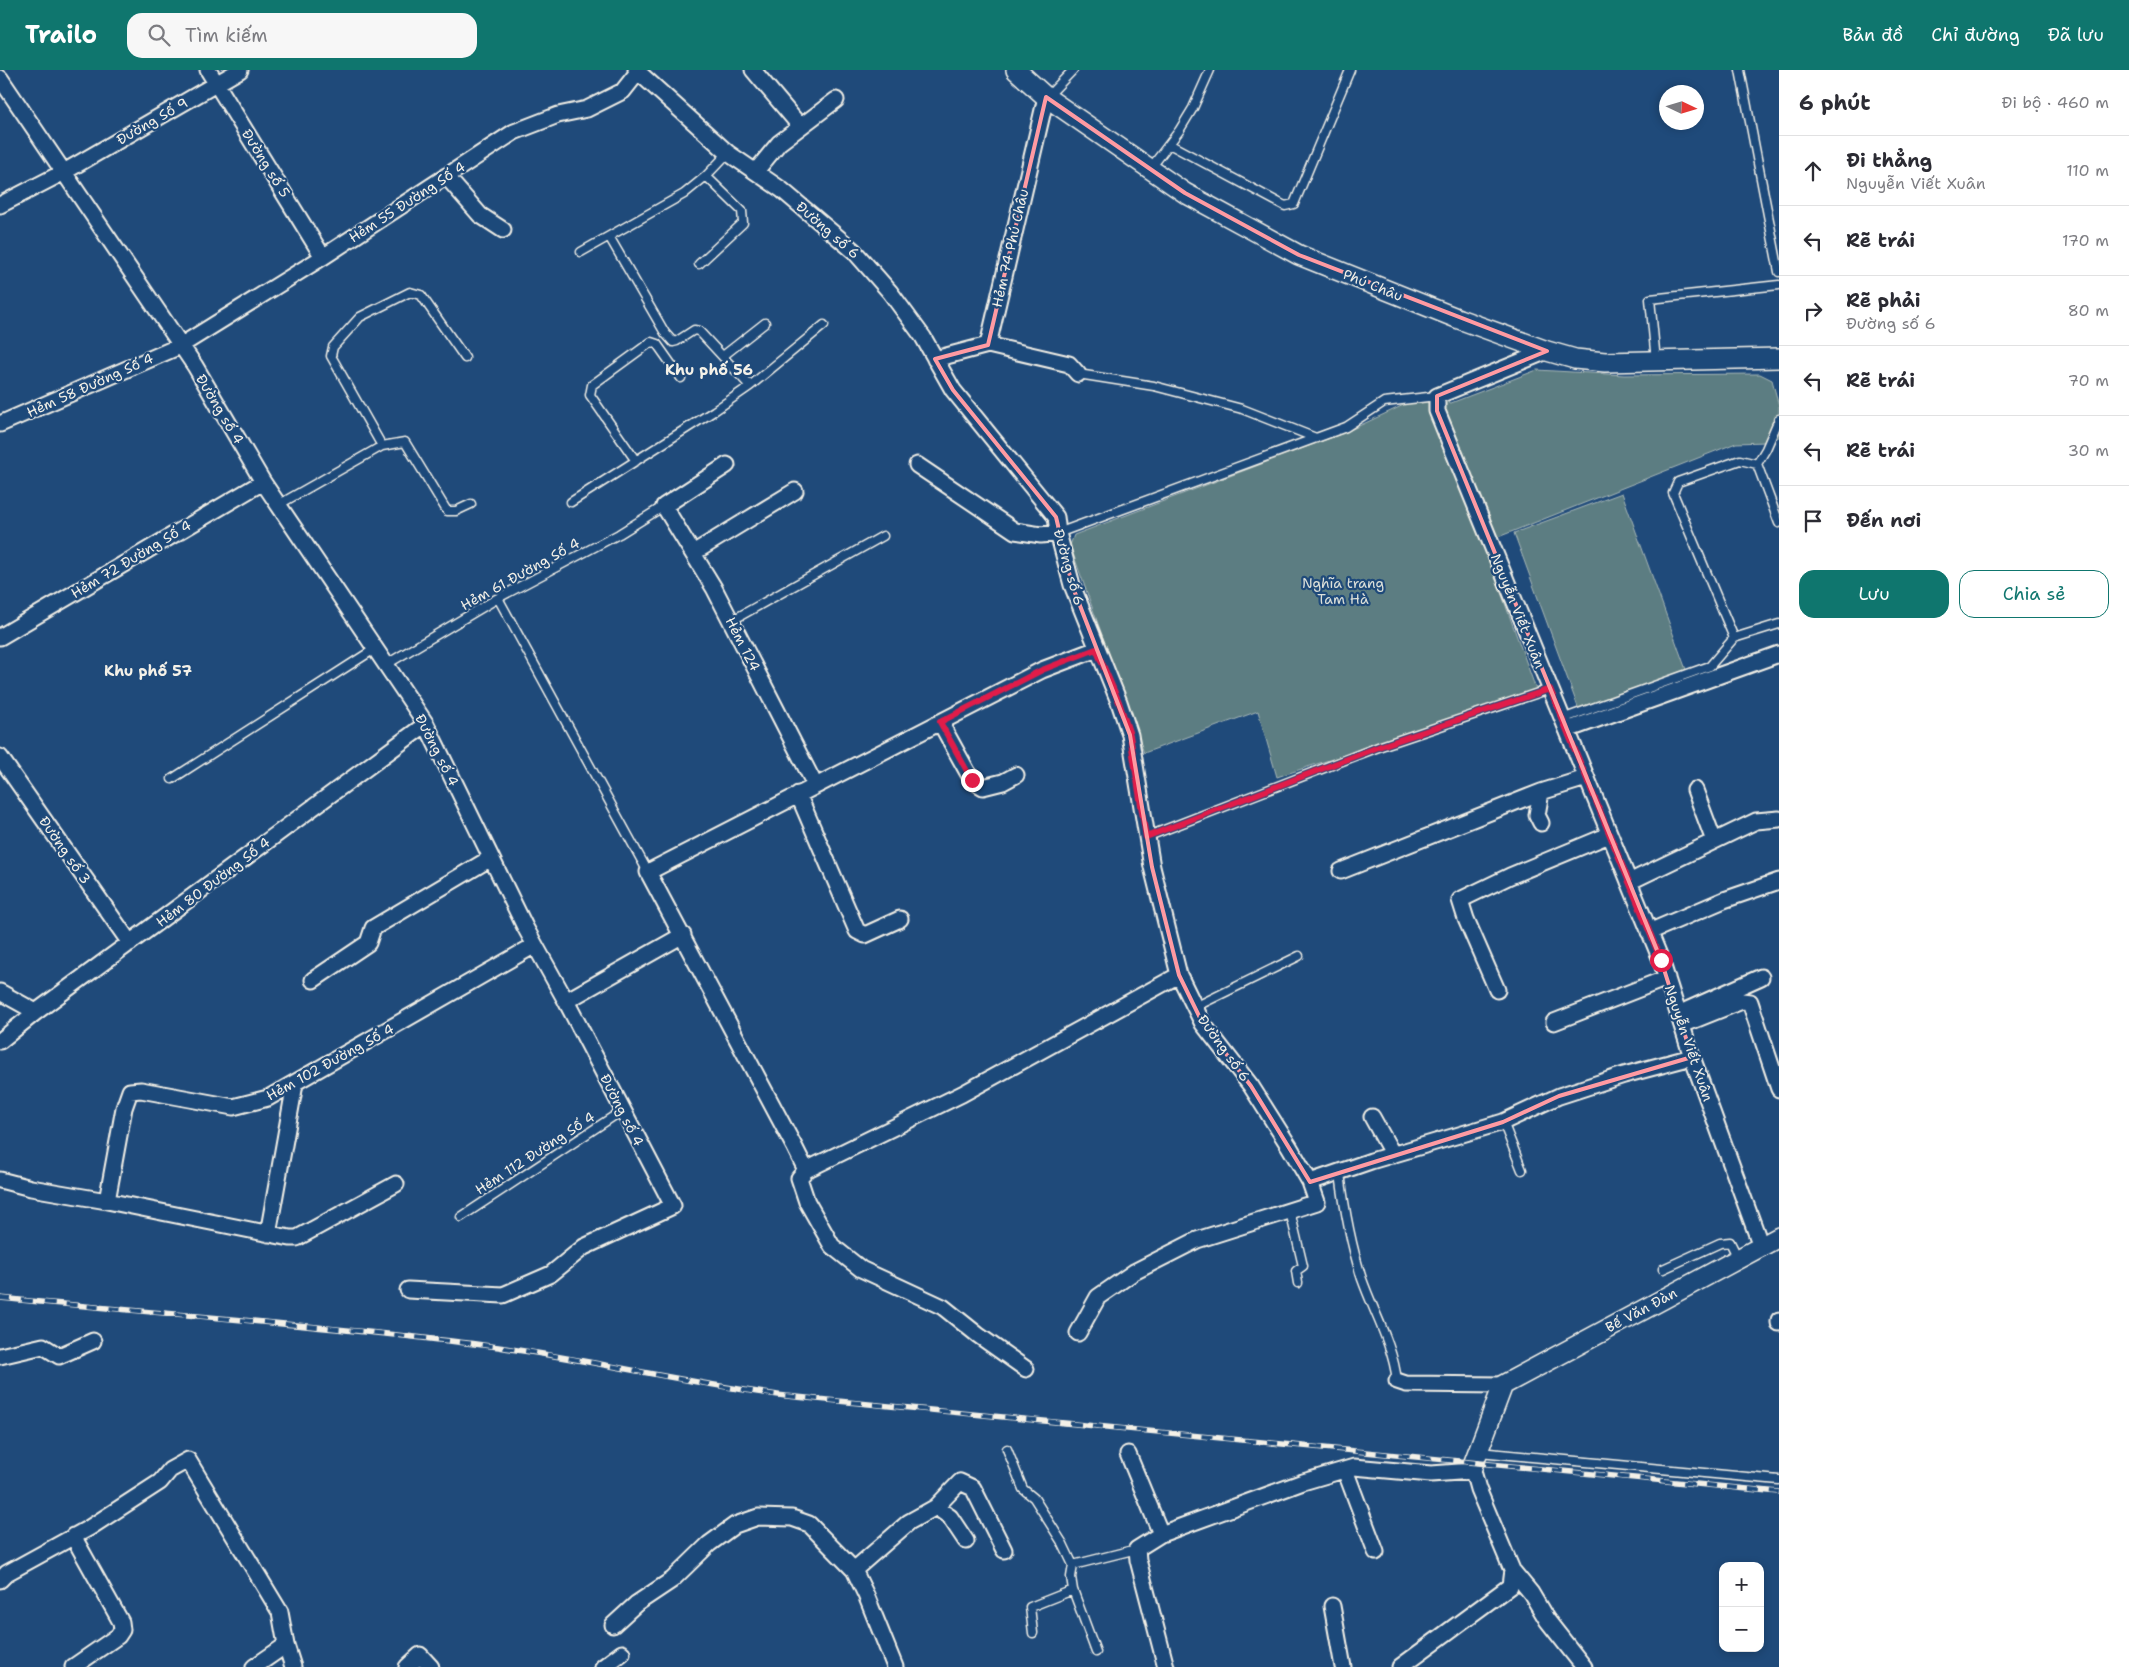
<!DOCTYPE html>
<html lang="vi">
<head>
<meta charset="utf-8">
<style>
	:root { --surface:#fff; --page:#f7f7f7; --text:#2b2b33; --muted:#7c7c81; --line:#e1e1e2; --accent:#0f766e }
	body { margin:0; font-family:"Shantell Sans",sans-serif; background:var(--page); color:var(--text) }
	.controls { position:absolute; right:15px; bottom:15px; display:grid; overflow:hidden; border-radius:10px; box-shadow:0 2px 8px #0003 }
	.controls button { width:45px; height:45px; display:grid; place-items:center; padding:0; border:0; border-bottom:1px solid var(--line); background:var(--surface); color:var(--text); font:25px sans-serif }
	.compass { position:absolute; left:1659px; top:15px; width:45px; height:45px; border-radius:50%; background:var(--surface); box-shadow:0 2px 8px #0003; rotate:94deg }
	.stop { position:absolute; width:15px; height:15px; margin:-11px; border:4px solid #e11d48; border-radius:50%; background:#fff }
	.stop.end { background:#e11d48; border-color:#fff; box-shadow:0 1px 5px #0008 }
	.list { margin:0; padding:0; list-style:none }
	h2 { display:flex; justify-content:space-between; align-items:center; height:65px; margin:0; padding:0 20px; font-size:21px }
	h2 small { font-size:16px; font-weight:400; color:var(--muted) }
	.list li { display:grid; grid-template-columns:32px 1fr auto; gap:15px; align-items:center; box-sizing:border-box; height:70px; padding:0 20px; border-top:1px solid var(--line) }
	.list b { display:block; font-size:19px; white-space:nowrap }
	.list p { margin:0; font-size:16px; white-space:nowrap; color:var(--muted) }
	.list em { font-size:16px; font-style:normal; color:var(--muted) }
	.actions { display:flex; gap:10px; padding:15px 20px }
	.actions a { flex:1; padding:11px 0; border:1px solid var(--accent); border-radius:15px; text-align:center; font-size:18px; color:var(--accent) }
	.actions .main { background:var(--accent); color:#fff }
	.icon { flex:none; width:28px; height:28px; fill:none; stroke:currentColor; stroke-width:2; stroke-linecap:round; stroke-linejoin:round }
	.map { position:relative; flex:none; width:1779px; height:1597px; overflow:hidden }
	header { display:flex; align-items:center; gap:30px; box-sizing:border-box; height:70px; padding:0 25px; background:var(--accent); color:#fff }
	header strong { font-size:24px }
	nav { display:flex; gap:28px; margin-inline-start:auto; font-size:18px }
	.search { width:350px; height:45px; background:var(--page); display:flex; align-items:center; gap:12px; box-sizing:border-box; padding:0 18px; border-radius:15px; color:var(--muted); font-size:19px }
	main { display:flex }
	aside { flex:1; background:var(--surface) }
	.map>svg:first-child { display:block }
	.green { fill:#5c7d82; stroke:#a8b7b5 }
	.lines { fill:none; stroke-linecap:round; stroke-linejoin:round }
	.service-casing { stroke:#f4f1e8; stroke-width:11 }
	.minor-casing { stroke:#f4f1e8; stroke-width:19 }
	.tertiary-casing { stroke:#f4f1e8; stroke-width:22 }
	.service { stroke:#1f4a7a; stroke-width:8 }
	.minor { stroke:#1f4a7a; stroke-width:15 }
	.tertiary { stroke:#1f4a7a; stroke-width:19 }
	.rail-casing { stroke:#f4f1e8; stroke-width:5.5 }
	.rail { stroke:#1f4a7a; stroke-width:4; stroke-dasharray:11; stroke-linecap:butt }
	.route { stroke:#e11d48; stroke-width:6 }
	.marked { fill:none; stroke:#ff9aa2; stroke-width:4; stroke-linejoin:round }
	.labels { text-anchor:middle; stroke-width:4.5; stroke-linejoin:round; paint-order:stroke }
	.street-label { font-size:14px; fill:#f4f1e8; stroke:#1f4a7a }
	.park-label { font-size:14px; fill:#dde0d9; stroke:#1f4a7a }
	.neighbourhood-label { font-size:15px; font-weight:bold; fill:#f4f1e8; stroke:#1f4a7a }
</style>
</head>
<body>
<header>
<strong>Trailo</strong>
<div class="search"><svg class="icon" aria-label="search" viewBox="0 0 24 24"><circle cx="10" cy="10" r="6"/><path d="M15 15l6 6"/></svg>Tìm kiếm</div>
<nav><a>Bản đồ</a><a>Chỉ đường</a><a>Đã lưu</a></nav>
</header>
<main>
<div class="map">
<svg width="1779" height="1597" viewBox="0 0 1779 1597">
	<rect width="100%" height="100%" fill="#1f4a7a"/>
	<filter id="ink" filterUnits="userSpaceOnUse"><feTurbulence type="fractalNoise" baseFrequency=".02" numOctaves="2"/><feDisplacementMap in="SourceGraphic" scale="10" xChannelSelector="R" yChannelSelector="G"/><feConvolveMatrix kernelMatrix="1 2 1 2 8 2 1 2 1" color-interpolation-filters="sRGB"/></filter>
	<g filter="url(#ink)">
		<path class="green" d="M 1537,300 L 1624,305 L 1760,304 L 1772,310 L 1779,336 L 1779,367 L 1765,372 L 1736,373 L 1483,473 L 1537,622 L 1277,707 L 1258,641 L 1144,683 L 1070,475 L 1074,465 L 1346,362 L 1425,325 L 1451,333 Z
			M 1622,423 L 1689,608 L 1582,648 L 1514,463 Z"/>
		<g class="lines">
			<g class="service-casing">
				<path id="service" d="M 1740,0 L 1779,202
					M 1047,27 L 1073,0
					M 1169,74 L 1285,136 L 1294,134 L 1350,0
					M 1150,99 L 1179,61 L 1193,38 L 1210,0
					M 610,168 L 665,263 L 673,272 L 677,271 L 694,260 L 699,261 L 750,316 L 824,255
					M 581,182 L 684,124 L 706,106 L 728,83
					M 699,194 L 743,153 L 742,141 L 706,106
					M 723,286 L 765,253
					M 1656,291 L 1650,229 L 1779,215
					M 1078,304 L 1154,316 L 1242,339 L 1316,368
					M 382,376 L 331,286 L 333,277 L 360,247 L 410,222 L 421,225 L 465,288
					M 636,391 L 590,325 L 592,315 L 651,272 L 657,274 L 681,308
					M 1757,394 L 1779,453
					M 571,432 L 714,341 L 750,316
					M 278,435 L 382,376 L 405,372 L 447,441 L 456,441 L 471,434
					M 1058,463 L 1346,357 L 1384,332 L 1437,326
					M 498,528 L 648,802
					M 731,551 L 883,466
					M 1734,568 L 1779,554
					M 387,594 L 498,528 L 619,464 L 664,436
					M 1562,649 L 1710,596 L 1734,568 L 1673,423 L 1678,412 L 1740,390 L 1757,394 L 1766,379 L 1779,349
					M 172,709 L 376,578
					M 1146,767 L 1381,676 L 1550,619
					M 1195,937 L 1299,886
					M 1503,1052 L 1522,1100
					M 1340,1103 C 1344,1136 1352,1178 1362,1209 C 1374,1243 1393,1275 1397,1311
					M 1290,1141 L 1303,1196 L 1296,1201 L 1298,1213
					M 461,1147 L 623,1040
					M 1663,1199 L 1720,1173 L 1730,1172 L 1738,1188
					M 1007,1379 L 1023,1419 L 1034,1428 L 1063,1474 L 1073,1495 L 1071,1507 L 1073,1520 L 1096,1582
					M 1479,1382 L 1779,1410
					M 1073,1495 L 1137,1479
					M 1033,1563 L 1030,1537 L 1073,1520"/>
			</g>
			<g class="minor-casing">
				<path id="minor" d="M 208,0 L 323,187
					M 636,0 L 728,83 L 782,120 L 854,181 L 890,222 L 923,267 L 953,320 L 1056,447 L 1058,463 L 1072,515 L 1119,632 L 1130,665 L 1152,797 L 1179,905 L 1203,954 L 1251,1016 L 1289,1076 L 1310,1112 L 1317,1132 L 1197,1170 L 1134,1202 L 1098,1227 L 1078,1263
					M 753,0 L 800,56
					M 0,8 L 195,296 L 263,412 L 426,654 L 525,857 L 566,931 L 673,1136 L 584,1177 L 551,1204 L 503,1225 L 408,1220
					M 756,101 L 779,73 L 836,30
					M 446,106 L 480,145 L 503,160
					M 0,135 L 64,102 L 240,0
					M 988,275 L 1069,294 L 1078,304
					M 1547,281 L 1437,326 L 1437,341 L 1661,890 L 1692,987 L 1761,1176
					M 935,289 L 988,275 L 1046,27
					M 0,354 L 180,276 L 323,187 L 514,62 L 558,45 L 587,39 L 623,21 L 638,2
					M 727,395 L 664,436 L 714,518 L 815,715
					M 917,395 L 1015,461 L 1041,465 L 1058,463
					M 693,483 L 795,421
					M 0,567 L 263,412
					M 940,652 L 972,710 L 983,717 L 1003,712 L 1016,705
					M 1567,660 L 1779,584
					M 0,687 L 130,873
					M 1695,720 L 1714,771
					M 798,724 L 857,861 L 865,865 L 900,849
					M 1541,753 L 1537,745 L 1541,722 L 1586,708
					M 1341,801 L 1541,722
					M 1629,812 L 1756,751 L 1779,749
					M 1649,862 L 1724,830 L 1779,811
					M 313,910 L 368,873 L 373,858 L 491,788
					M 1497,920 L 1466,849 L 1460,830 L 1510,806 L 1609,765
					M 0,922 L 36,942
					M 566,931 L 683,865
					M 1678,944 L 1761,907
					M 1554,952 L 1667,908
					M 1682,955 L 1742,931 L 1750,932 L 1779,1019
					M 0,971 L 36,942 L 426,654
					M 1372,1047 L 1393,1085
					M 806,1100 L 962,1024 L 1179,905
					M 0,1110 L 31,1118 L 107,1131 L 290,1168 L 297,1168 L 396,1114
					M 1310,1112 L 1371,1091 L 1503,1052 L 1559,1026 L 1624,1005 L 1692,987
					M 107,1131 L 124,1038 L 130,1021 L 141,1020 L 233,1037 L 268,1028 L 535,875
					M 268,1164 L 295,1014
					M 1779,1250 L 1779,1253
					M 0,1286 L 43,1276 L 59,1286 L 93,1271
					M 1026,1299 L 978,1265 L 943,1237 L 861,1199 L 832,1176 L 807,1132 L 799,1108 L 806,1100 L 794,1076 L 648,802 L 1042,600 L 1097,579
					M 1397,1311 L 1406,1314 L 1503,1315
					M 1128,1384 L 1161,1464
					M 1345,1400 L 1376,1482
					M 936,1437 L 960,1412 L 973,1418 L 1004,1480
					M 73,1466 L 121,1552 L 122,1560 L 118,1566 L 73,1597
					M 854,1500 L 909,1452 L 936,1437 L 950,1447 L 966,1471
					M 1512,1500 L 1531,1523 L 1547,1550 L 1584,1597
					M 0,1510 L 7,1503 L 89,1458 L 160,1412 L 170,1400 L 188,1390 L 280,1542 L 286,1575 L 293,1597
					M 1332,1536 L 1343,1597
					M 613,1555 L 636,1534 L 672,1510 L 709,1474 L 735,1455 L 758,1447 L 792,1448 L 809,1454 L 854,1500 L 866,1525 L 895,1597
					M 254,1597 L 286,1575
					M 407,1597 L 420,1585 L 431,1597
					M 603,1597 L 622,1583
					M 1166,1597 L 1138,1490 L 1137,1479 L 1161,1464 L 1303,1412 L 1354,1397 L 1431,1404 L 1473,1401 L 1478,1419 L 1512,1500 L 1510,1516 L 1400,1597"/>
			</g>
			<g class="tertiary-casing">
				<path id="tertiary" d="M 1016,0 L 1046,27 L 1185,123 L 1299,185 L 1459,249 L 1547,281 L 1575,289 L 1605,292 L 1779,288
					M 1471,1400 L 1503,1315 L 1779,1167"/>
			</g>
			<use href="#service" class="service"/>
			<use href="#minor" class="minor"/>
			<use href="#tertiary" class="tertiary"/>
			<g class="rail-casing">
				<path id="rail" d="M 0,1228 C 161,1244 323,1255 483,1275 C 585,1288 684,1313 786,1326 L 1779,1422"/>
			</g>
			<use href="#rail" class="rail"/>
		</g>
	</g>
	<g class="lines" filter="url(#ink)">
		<path class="route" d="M 972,710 L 940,652 L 1042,600 L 1096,579 L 1119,632 L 1130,665 L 1146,767 L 1381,676 L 1550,619 L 1661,890"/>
	</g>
	<path class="marked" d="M 1046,27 L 1185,123 L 1299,185 L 1547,281 L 1437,326 L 1437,341 L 1661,890 L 1692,987 L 1559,1026 L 1503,1052 L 1310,1112 L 1251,1016 L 1203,954 L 1179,905 L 1152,797 L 1130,665 L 1072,515 L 1056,447 L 953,320 L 935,289 L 988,275 Z"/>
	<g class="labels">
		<g class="street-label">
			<text transform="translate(152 51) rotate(-30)" y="5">Đường Số 9</text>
			<text transform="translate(266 93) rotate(58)" y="5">Đường số 5</text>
			<text transform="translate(407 132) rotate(-33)" y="5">Hẻm 55 Đường Số 4</text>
			<text transform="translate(828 160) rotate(41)" y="5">Đường số 6</text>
			<text transform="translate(1010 178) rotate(-77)" y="5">Hẻm 74 Phú Châu</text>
			<text transform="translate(1373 215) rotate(22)" y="5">Phú Châu</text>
			<text transform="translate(90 315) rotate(-24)" y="5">Hẻm 58 Đường Số 4</text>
			<text transform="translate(220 339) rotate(59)" y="5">Đường số 4</text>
			<text transform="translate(131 489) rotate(-31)" y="5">Hẻm 72 Đường Số 4</text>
			<text transform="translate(1069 497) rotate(74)" y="5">Đường số 6</text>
			<text transform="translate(520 504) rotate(-29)" y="5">Hẻm 61 Đường Số 4</text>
			<text transform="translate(1518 541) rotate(68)" y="5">Nguyễn Viết Xuân</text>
			<text transform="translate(743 574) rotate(63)" y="5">Hẻm 124</text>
			<text transform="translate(437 680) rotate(63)" y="5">Đường số 4</text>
			<text transform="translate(65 780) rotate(55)" y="5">Đường số 3</text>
			<text transform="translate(213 812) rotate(-37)" y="5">Hẻm 80 Đường Số 4</text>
			<text transform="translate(1689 973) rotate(71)" y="5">Nguyễn Viết Xuân</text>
			<text transform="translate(1224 978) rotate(54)" y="5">Đường số 6</text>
			<text transform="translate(330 992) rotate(-29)" y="5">Hẻm 102 Đường Số 4</text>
			<text transform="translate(622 1040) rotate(63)" y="5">Đường số 4</text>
			<text transform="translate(535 1083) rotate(-33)" y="5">Hẻm 112 Đường Số 4</text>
			<text transform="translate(1641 1240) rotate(-28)" y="5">Bế Văn Đàn</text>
		</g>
		<g class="park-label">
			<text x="1343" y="518">Nghĩa trang<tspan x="1343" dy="16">Tam Hà</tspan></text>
		</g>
		<g class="neighbourhood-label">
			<text x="709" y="305">Khu phố 56</text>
			<text x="148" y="606">Khu phố 57</text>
		</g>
	</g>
</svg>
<div class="controls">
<button>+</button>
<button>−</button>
</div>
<svg class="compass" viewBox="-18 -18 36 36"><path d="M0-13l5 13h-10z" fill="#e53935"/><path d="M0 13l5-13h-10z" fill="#7c7c81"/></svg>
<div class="stop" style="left:1661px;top:890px"></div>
<div class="stop end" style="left:972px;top:710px"></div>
</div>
<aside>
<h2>6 phút<small>Đi bộ · 460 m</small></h2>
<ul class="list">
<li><svg class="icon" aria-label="ahead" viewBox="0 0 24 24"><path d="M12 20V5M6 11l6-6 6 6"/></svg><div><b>Đi thẳng</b><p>Nguyễn Viết Xuân</p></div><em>110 m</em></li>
<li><svg class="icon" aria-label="left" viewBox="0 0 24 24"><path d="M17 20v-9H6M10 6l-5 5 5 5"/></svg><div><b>Rẽ trái</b></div><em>170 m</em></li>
<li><svg class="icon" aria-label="right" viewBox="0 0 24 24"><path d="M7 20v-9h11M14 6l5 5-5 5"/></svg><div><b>Rẽ phải</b><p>Đường số 6</p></div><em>80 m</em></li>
<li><svg class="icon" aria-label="left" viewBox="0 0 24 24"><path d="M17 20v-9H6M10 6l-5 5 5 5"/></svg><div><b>Rẽ trái</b></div><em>70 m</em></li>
<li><svg class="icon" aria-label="left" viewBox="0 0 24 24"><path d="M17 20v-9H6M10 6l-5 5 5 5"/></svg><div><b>Rẽ trái</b></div><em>30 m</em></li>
<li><svg class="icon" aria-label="arrive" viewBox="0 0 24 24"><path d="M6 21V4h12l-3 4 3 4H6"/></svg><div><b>Đến nơi</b></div></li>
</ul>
<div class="actions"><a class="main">Lưu</a><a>Chia sẻ</a></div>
</aside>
</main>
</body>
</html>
